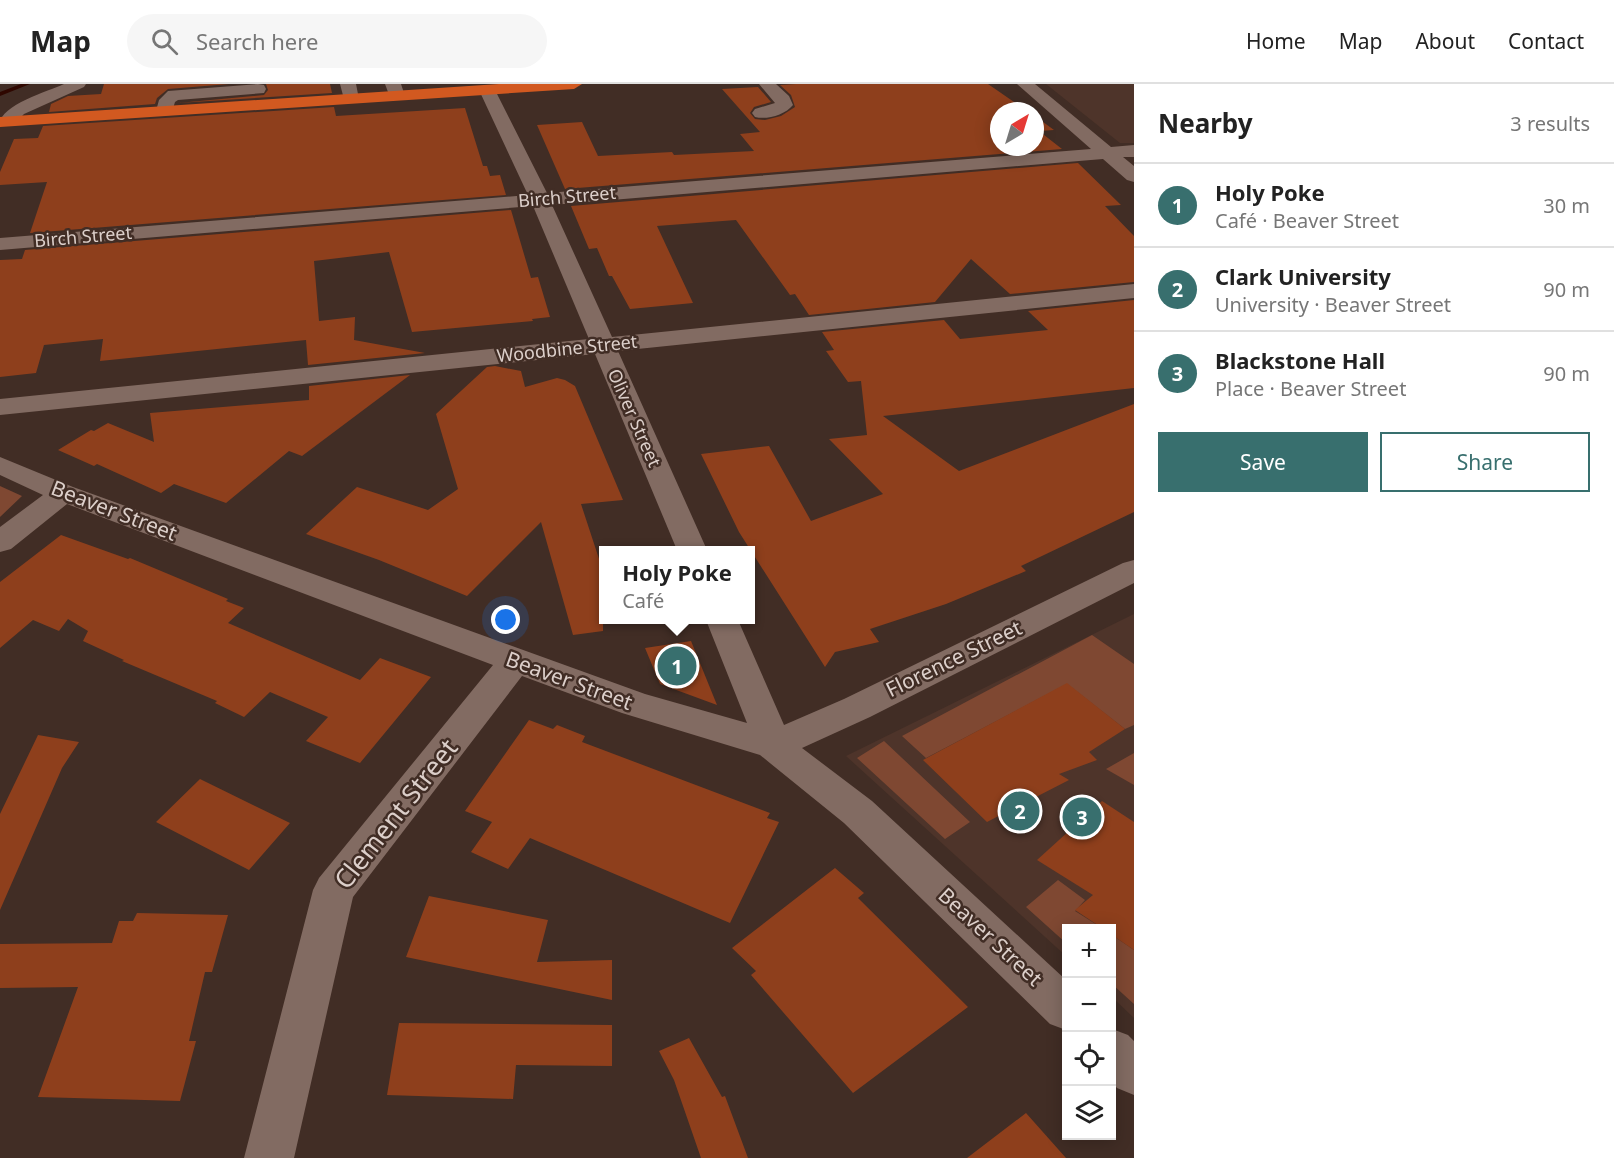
<!DOCTYPE html>
<html lang="en">
<head>
<meta charset="utf-8">
<style>
	:root { --surface:#fff; --page:#f6f6f6; --text:#222; --muted:#767676; --line:#e0e0e0; --accent:#386f6e }
	body { margin:0; font-family:"Noto Sans",sans-serif; background:var(--page); color:var(--text) }
	.controls { position:absolute; right:18px; bottom:18px; display:grid; overflow:hidden; border-radius:0px; box-shadow:0 3px 15px #0003 }
	.controls button { width:54px; height:54px; display:grid; place-items:center; padding:0; border:0; border-bottom:2px solid var(--line); background:var(--surface); color:var(--text); font:30px sans-serif }
	.compass { position:absolute; left:990px; top:18px; width:54px; height:54px; border-radius:50%; background:var(--surface); box-shadow:0 3px 15px #0003; rotate:38deg }
	.you { position:absolute; left:506px; top:536px; width:21px; height:21px; margin:-15px; border:4px solid #fff; border-radius:50%; background:#1a73e8; box-shadow:0 0 0 9px #1a73e833 }
	.badge { display:grid; place-items:center; width:39px; height:39px; border-radius:50%; background:var(--accent); color:#fff; font-size:20px; font-weight:700 }
	.pin { position:absolute; translate:-50% -50%; border:3px solid #fff; box-shadow:0 2px 6px #0006 }
	.popup { position:absolute; left:599px; top:462px; width:156px; height:78px; box-sizing:border-box; display:grid; place-content:center; border-radius:0px; background:var(--surface); filter:drop-shadow(0 2px 4px #0005); font-size:20px; white-space:nowrap; color:var(--muted) }
	.popup b { font-size:22px; color:var(--text) }
	.popup::after { content:''; position:absolute; left:50%; top:100%; margin-left:-12px; border:12px solid transparent; border-top-color:var(--surface) }
	.list { margin:0; padding:0; list-style:none }
	h2 { display:flex; justify-content:space-between; align-items:center; height:78px; margin:0; padding:0 24px; font-size:26px }
	h2 small { font-size:20px; font-weight:400; color:var(--muted) }
	.list li { display:grid; grid-template-columns:39px 1fr auto; gap:18px; align-items:center; box-sizing:border-box; height:84px; padding:0 24px; border-top:2px solid var(--line) }
	.list b { display:block; font-size:22px; white-space:nowrap }
	.list p { margin:0; font-size:20px; white-space:nowrap; color:var(--muted) }
	.list em { font-size:20px; font-style:normal; color:var(--muted) }
	.actions { display:flex; gap:12px; padding:18px 24px }
	.actions a { flex:1; padding:14px 0; border:2px solid var(--accent); border-radius:0px; text-align:center; font-size:21px; color:var(--accent) }
	.actions .main { background:var(--accent); color:#fff }
	.icon { flex:none; width:33px; height:33px; fill:none; stroke:currentColor; stroke-width:2; stroke-linecap:round; stroke-linejoin:round }
	.map { position:relative; flex:none; width:1134px; height:1074px; overflow:hidden }
	header { display:flex; align-items:center; gap:36px; box-sizing:border-box; height:84px; padding:0 30px; background:var(--surface); border-bottom:2px solid var(--line) }
	header strong { font-size:28px }
	nav { display:flex; gap:33px; margin-inline-start:auto; font-size:21px }
	.search { width:420px; height:54px; background:var(--page); display:flex; align-items:center; gap:15px; box-sizing:border-box; padding:0 21px; border-radius:33px; color:var(--muted); font-size:22px }
	main { display:flex }
	aside { flex:1; background:var(--surface) }
	.map>svg:first-child { display:block }
	.built { fill:#4e342a }
	.green { fill:#7f4832 }
	.lines { fill:none; stroke-linecap:round; stroke-linejoin:round }
	.stream { fill:#2f0700; fill-rule:evenodd }
	.building { fill:#8e3f1c }
	.minor { fill:#826b62; fill-rule:evenodd }
	.highway { fill:#d25920; fill-rule:evenodd }
	.labels { text-anchor:middle; stroke-width:5; stroke-linejoin:round; paint-order:stroke }
	.far-street-label { font-size:18px; fill:#dccfca; stroke:#412d25 }
	.street-label { font-size:21px; fill:#dccfca; stroke:#412d25 }
	.near-street-label { font-size:26px; fill:#dccfca; stroke:#412d25 }
</style>
</head>
<body>
<header>
<strong>Map</strong>
<div class="search"><svg class="icon" aria-label="search" viewBox="0 0 24 24"><circle cx="10" cy="10" r="6"/><path d="M15 15l6 6"/></svg>Search here</div>
<nav><a>Home</a><a>Map</a><a>About</a><a>Contact</a></nav>
</header>
<main>
<div class="map">
<svg width="1134" height="1074" viewBox="0 0 1134 1074">
	<rect width="100%" height="100%" fill="#412d25"/>
	<path class="built" d="M 1046,0 L 1134,0 L 1134,59 L 1120,59 Z
		M 1134,530 L 1134,934 L 1112,913 L 1112,844 L 1066,844 L 1066,872 L 846,672 Z"/>
	<path class="green" d="M 0,402 L 22,412 L 0,433 Z
		M 1092,551 L 1134,580 L 1134,641 L 1125,645 L 1067,600 L 926,674 L 902,652 Z
		M 884,657 L 970,738 L 945,755 L 857,674 Z
		M 1134,669 L 1134,701 L 1106,685 Z
		M 1058,796 L 1085,816 L 1075,827 L 1102,844 L 1066,844 L 1066,859 L 1026,823 Z
		M 1112,851 L 1134,866 L 1134,920 L 1112,900 Z"/>
	<g class="lines">
		<path class="stream" d="M 21,0 L 30,0 L 0,12 L 0,8 Z"/>
	</g>
	<path class="building" d="M 104,0 L 229,0 L 168,5 L 157,14 L 155,20 L 49,28 L 51,20 L 68,12 L 101,10 Z
		M 266,0 L 330,0 L 332,9 L 178,19 L 264,11 L 268,6 Z
		M 796,0 L 988,0 L 1027,27 L 999,27 L 999,63 L 1035,63 L 1035,32 L 1054,46 L 1039,47 L 1062,65 L 565,105 L 537,41 L 582,38 L 598,72 L 672,68 L 674,71 L 754,67 L 740,50 L 760,48 L 722,5 L 758,3 L 771,18 L 754,23 L 750,29 L 755,35 L 765,36 L 781,32 L 795,23 L 791,11 L 780,1 Z
		M 334,23 L 336,32 L 465,24 L 483,82 L 487,82 L 490,92 L 500,91 L 506,111 L 30,149 L 47,98 L 0,101 L 0,88 L 14,55 L 38,54 L 43,42 Z
		M 1078,79 L 1121,121 L 1105,122 L 1134,152 L 1134,198 L 1010,210 L 971,175 L 935,218 L 809,231 L 795,210 L 790,211 L 736,136 L 657,142 L 693,219 L 630,225 L 612,192 L 609,192 L 597,164 L 589,165 L 571,122 Z
		M 511,126 L 531,194 L 538,193 L 550,233 L 532,235 L 533,237 L 412,248 L 389,168 L 314,177 L 319,237 L 355,233 L 354,256 L 425,269 L 308,281 L 306,256 L 100,277 L 103,255 L 44,261 L 36,289 L 0,293 L 0,176 L 22,175 L 25,166 Z
		M 1134,216 L 1134,304 L 883,332 L 959,387 L 1134,320 L 1134,428 L 1021,482 L 1026,487 L 946,520 L 870,545 L 879,558 L 835,568 L 825,583 L 739,448 L 701,370 L 769,362 L 811,437 L 883,410 L 829,355 L 867,351 L 861,297 L 848,298 L 826,267 L 834,266 L 822,248 L 944,236 L 960,255 L 1048,246 L 1028,227 Z
		M 495,282 L 521,287 L 525,303 L 557,294 L 565,296 L 575,302 L 623,416 L 581,420 L 603,487 L 603,547 L 573,551 L 541,438 L 467,512 L 379,476 L 306,450 L 357,403 L 428,426 L 458,405 L 436,330 L 487,283 Z
		M 410,291 L 302,372 L 289,367 L 226,419 L 174,400 L 161,409 L 97,380 L 94,382 L 58,366 L 91,346 L 94,347 L 108,339 L 154,358 L 150,329 L 309,316 L 309,302 Z
		M 61,451 L 128,475 L 130,474 L 228,515 L 226,517 L 244,524 L 228,539 L 360,596 L 380,574 L 431,593 L 360,679 L 306,657 L 328,633 L 270,608 L 244,633 L 215,619 L 217,617 L 122,577 L 124,576 L 83,557 L 88,547 L 68,535 L 59,547 L 33,536 L 0,564 L 0,498 Z
		M 691,557 L 717,621 L 660,600 L 645,564 Z
		M 1067,599 L 1125,645 L 1089,668 L 1097,676 L 1059,690 L 1069,696 L 987,738 L 923,676 Z
		M 529,636 L 553,645 L 557,641 L 585,652 L 582,658 L 770,729 L 767,734 L 779,738 L 730,839 L 530,754 L 508,785 L 471,768 L 492,738 L 465,727 Z
		M 38,651 L 79,658 L 62,684 L 0,826 L 0,730 Z
		M 200,695 L 290,739 L 249,786 L 156,738 Z
		M 1102,717 L 1134,738 L 1134,866 L 1112,851 L 1112,844 L 1102,844 L 1075,826 L 1093,811 L 1037,776 Z
		M 835,784 L 864,809 L 858,814 L 968,923 L 853,1009 L 751,891 L 756,887 L 732,864 Z
		M 429,812 L 548,836 L 537,878 L 612,876 L 612,916 L 406,873 Z
		M 137,829 L 228,831 L 212,888 L 205,888 L 189,957 L 196,957 L 180,1017 L 38,1013 L 78,903 L 0,904 L 0,860 L 112,859 L 119,837 L 133,837 Z
		M 399,939 L 612,941 L 612,982 L 516,981 L 513,1015 L 387,1011 Z
		M 689,954 L 722,1013 L 725,1012 L 748,1074 L 701,1074 L 674,996 L 659,967 Z
		M 1026,1029 L 1066,1074 L 967,1074 Z"/>
	<g class="lines">
		<path class="minor" d="M 64,0 L 86,0 L 84,3 L 24,30 L 13,41 L 7,42 L 0,40 C 0,21 49,7 64,0 Z
			M 258,0 L 264,1 L 266,5 L 264,9 L 178,16 L 175,18 L 171,31 L 159,31 L 156,27 L 159,16 L 168,7 Z
			M 340,0 L 356,0 L 359,15 L 357,19 L 345,19 Z
			M 385,0 L 401,0 L 405,12 L 403,16 L 391,16 Z
			M 759,0 L 776,0 L 789,12 L 793,21 C 785,31 767,36 755,33 L 752,29 L 755,25 L 775,19 Z
			M 1017,0 L 1035,0 L 1111,63 L 1134,61 L 1134,73 L 1123,73 L 1134,82 L 1134,98 L 1127,96 L 1103,75 L 552,121 L 612,253 L 1134,200 L 1134,214 L 618,267 L 707,466 L 677,466 L 595,270 L 0,331 L 0,315 L 589,255 L 533,122 L 0,166 L 0,154 L 528,111 L 479,6 L 487,1 L 495,6 L 547,109 L 1091,65 Z
			M 0,373 L 73,403 L 645,610 L 747,639 L 706,536 L 738,536 L 784,641 L 844,615 L 1123,479 L 1134,476 L 1134,499 L 870,633 L 802,664 L 872,717 L 1066,896 L 1066,946 L 1050,940 L 844,739 L 760,671 L 622,629 L 522,592 L 353,813 L 294,1074 L 244,1074 L 313,806 L 319,794 L 493,581 L 67,420 L 11,465 L 0,468 L 0,443 L 43,411 L 0,391 Z
			M 1112,945 L 1128,951 L 1134,957 L 1134,1011 L 1117,1004 L 1112,998 Z"/>
		<path class="highway" d="M 499,0 L 582,0 L 574,5 L 0,43 L 0,33 Z"/>
	</g>
	<g class="labels">
		<g class="far-street-label">
			<text transform="translate(567 113) rotate(-5)" y="6">Birch Street</text>
			<text transform="translate(83 153) rotate(-5)" y="6">Birch Street</text>
			<text transform="translate(567 265) rotate(-6)" y="6">Woodbine Street</text>
			<text transform="translate(634 334) rotate(66)" y="6">Oliver Street</text>
		</g>
		<g class="street-label">
			<text transform="translate(114 427) rotate(21)" y="7">Beaver Street</text>
			<text transform="translate(954 575) rotate(-26)" y="7">Florence Street</text>
			<text transform="translate(569 597) rotate(20)" y="7">Beaver Street</text>
			<text transform="translate(990 853) rotate(43)" y="7">Beaver Street</text>
		</g>
		<g class="near-street-label">
			<text transform="translate(396 730) rotate(-52)" y="9">Clement Street</text>
		</g>
	</g>
</svg>
<div class="controls">
<button>+</button>
<button>−</button>
<button><svg class="icon" aria-label="locate" viewBox="0 0 24 24"><circle cx="12" cy="12" r="6"/><path d="M12 2v4M12 18v4M2 12h4M18 12h4"/></svg></button>
<button><svg class="icon" aria-label="layers" viewBox="0 0 24 24"><path d="M12 4l9 5-9 5-9-5zM3 14l9 5 9-5"/></svg></button>
</div>
<svg class="compass" viewBox="-18 -18 36 36"><path d="M0-13l5 13h-10z" fill="#e53935"/><path d="M0 13l5-13h-10z" fill="#767676"/></svg>
<div class="you"></div>
<div class="pin badge" style="left:677px;top:582px">1</div>
<div class="popup"><b>Holy Poke</b>Café</div>
<div class="pin badge" style="left:1020px;top:727px">2</div>
<div class="pin badge" style="left:1082px;top:733px">3</div>
</div>
<aside>
<h2>Nearby<small>3 results</small></h2>
<ul class="list">
<li><span class="badge">1</span><div><b>Holy Poke</b><p>Café · Beaver Street</p></div><em>30 m</em></li>
<li><span class="badge">2</span><div><b>Clark University</b><p>University · Beaver Street</p></div><em>90 m</em></li>
<li><span class="badge">3</span><div><b>Blackstone Hall</b><p>Place · Beaver Street</p></div><em>90 m</em></li>
</ul>
<div class="actions"><a class="main">Save</a><a>Share</a></div>
</aside>
</main>
</body>
</html>
